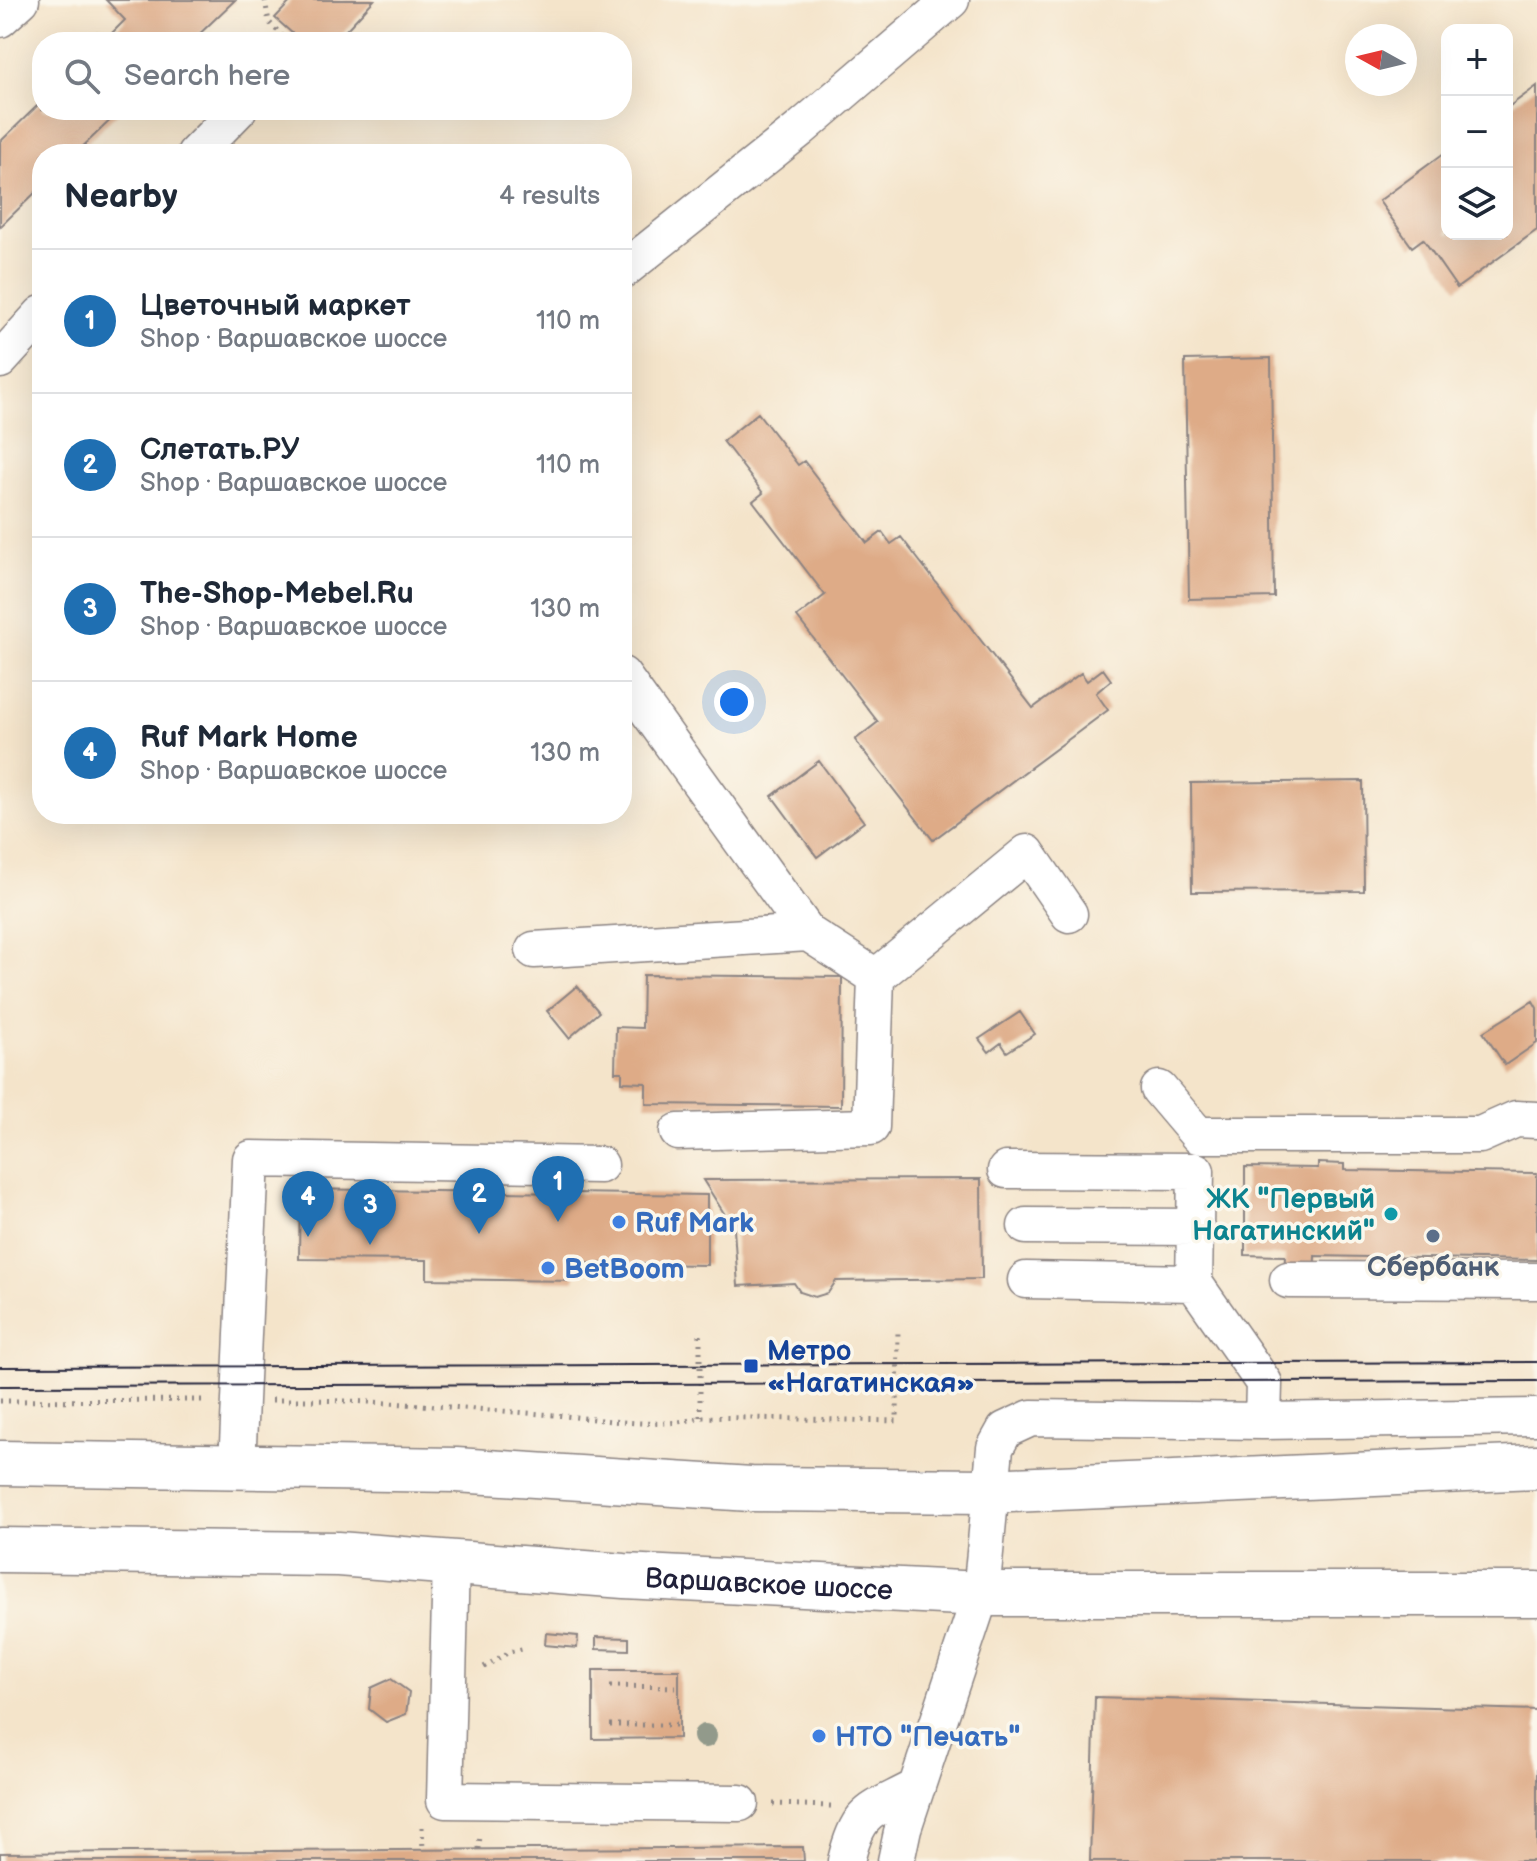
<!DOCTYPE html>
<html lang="en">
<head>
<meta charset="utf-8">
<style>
	:root { --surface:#fff; --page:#f6f6f7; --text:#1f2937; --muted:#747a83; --line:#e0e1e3; --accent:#1f6fb2 }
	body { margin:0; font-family:"Balsamiq Sans",sans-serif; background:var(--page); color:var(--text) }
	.controls { position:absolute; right:24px; top:24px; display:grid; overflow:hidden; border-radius:16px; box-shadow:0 8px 32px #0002 }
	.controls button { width:72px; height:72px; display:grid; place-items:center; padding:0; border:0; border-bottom:2px solid var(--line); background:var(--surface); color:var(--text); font:40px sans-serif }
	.compass { position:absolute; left:1345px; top:24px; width:72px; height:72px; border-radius:50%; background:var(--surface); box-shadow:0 8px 32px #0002; rotate:278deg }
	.you { position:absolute; left:734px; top:702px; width:28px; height:28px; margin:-20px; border:6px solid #fff; border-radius:50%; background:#1a73e8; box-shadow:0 0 0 12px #1a73e833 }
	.badge { display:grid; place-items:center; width:52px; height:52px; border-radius:50%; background:var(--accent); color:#fff; font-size:26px; font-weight:700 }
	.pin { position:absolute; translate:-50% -66px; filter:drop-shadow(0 2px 4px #0008) }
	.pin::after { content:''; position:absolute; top:42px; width:28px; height:24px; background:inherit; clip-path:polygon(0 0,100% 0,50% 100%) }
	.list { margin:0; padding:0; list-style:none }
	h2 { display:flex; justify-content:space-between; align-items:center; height:104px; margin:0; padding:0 32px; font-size:34px }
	h2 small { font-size:26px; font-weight:400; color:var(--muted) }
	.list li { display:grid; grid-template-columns:52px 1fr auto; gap:24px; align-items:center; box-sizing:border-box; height:144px; padding:0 32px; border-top:2px solid var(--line) }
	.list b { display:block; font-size:30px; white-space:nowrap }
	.list p { margin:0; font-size:26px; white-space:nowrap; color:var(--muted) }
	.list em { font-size:26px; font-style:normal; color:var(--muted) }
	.icon { flex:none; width:44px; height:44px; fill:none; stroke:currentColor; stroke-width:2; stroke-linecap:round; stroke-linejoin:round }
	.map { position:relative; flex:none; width:1537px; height:1861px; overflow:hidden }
	.search { position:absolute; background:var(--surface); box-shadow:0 8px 32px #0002; left:32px; top:32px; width:600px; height:88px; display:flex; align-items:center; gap:20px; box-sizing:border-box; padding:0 28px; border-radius:32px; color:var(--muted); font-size:30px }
	.panel { position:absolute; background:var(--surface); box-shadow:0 8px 32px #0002; left:32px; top:144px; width:600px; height:680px; border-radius:32px }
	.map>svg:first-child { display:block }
	.building { fill:#deab87 }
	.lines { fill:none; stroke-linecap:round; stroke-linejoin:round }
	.minor-casing { stroke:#8b8382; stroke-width:39 }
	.major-casing { stroke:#8b8382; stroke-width:47 }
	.path { stroke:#8b8382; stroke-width:5; stroke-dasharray:2 6; stroke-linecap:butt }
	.minor { stroke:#fff; stroke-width:36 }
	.major { stroke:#fff; stroke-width:44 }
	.tram { stroke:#22223b; stroke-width:2 }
	.tree { fill:#929a8b }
	.culture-dot { fill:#0f9aa8; stroke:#fbf7ec; stroke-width:3 }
	.shop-dot { fill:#3f7fe0; stroke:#fbf7ec; stroke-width:3 }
	.service-dot { fill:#5c6f8a; stroke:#fbf7ec; stroke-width:3 }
	.transit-dot { fill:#1a4fb4; stroke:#fbf7ec; stroke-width:3 }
	.labels { text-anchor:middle; stroke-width:7; stroke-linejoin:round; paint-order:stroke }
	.culture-label { font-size:28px; font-weight:bold; fill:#0d838f; stroke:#fbf7ec; text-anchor:end }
	.shop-label { font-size:28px; font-weight:bold; fill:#366cbe; stroke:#fbf7ec; text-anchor:start }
	.service-label { font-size:28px; font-weight:bold; fill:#4e5e75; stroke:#fbf7ec }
	.transit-label { font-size:28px; font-weight:bold; fill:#164399; stroke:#fbf7ec; text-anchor:start }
	.street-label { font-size:28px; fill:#22223b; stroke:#fbf7ec }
</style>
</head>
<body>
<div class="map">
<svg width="1537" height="1861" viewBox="0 0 1537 1861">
	<rect width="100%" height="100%" fill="#fbf7ec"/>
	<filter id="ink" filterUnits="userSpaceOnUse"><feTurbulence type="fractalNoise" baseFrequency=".0125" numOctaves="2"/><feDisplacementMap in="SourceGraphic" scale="16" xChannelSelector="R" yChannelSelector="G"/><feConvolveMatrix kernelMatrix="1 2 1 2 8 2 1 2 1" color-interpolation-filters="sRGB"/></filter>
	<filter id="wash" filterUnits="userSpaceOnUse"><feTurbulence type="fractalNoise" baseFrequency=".006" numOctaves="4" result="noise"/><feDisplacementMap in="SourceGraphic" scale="32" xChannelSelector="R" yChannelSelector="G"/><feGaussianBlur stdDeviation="1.8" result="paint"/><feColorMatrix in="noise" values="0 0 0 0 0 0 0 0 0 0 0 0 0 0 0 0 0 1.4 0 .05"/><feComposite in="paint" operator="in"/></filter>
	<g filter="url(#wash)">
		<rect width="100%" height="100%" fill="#f4e4ca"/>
		<g id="blocks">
			<path class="building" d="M 106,0 L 235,0 L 191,42 L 87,42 L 97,32 L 105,40 L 125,20 Z
				M 292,0 L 374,0 L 335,42 L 302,42 L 275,18 Z
				M 1537,86 L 1537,230 L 1457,288 L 1423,239 L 1412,247 L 1379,201 L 1447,151 L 1447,234 L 1507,234 L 1507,108 Z
				M 42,101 L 42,110 L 121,110 L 75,154 L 42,154 L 42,186 L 0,227 L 0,142 Z
				M 1271,358 L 1274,597 L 1189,599 L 1185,360 Z
				M 758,413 L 798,465 L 804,461 L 867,543 L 882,532 L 891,544 L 901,537 L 1033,708 L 1081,673 L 1087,681 L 1103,669 L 1111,680 L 1096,693 L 1108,710 L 933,840 L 855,740 L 878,722 L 797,617 L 825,595 L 753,501 L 763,493 L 723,441 Z
				M 819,761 L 864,822 L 817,857 L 772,796 Z
				M 1363,781 L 1364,891 L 1192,892 L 1191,783 Z
				M 643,975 L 842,977 L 841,1106 L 646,1104 L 646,1083 L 622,1082 L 622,1072 L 615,1072 L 616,1027 L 642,1028 Z
				M 577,986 L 599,1012 L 569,1038 L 547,1011 Z
				M 1533,1001 L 1537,1008 L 1537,1043 L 1505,1065 L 1483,1032 Z
				M 1020,1012 L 1035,1034 L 1007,1052 L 1001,1043 L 989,1052 L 979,1039 Z
				M 1318,1163 L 1344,1164 L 1344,1170 L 1537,1173 L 1537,1260 L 1315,1256 L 1314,1278 L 1284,1277 L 1285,1256 L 1245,1255 L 1245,1167 L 1318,1168 Z
				M 981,1179 L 982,1279 L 836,1281 L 828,1293 L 815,1297 L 800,1292 L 794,1283 L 738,1286 L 734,1229 L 703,1180 Z
				M 300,1189 L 707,1195 L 707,1265 L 575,1263 L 575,1281 L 427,1279 L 427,1260 L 299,1259 Z
				M 546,1633 L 578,1636 L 577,1648 L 545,1645 Z
				M 596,1637 L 629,1638 L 629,1650 L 596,1649 Z
				M 593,1670 L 679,1670 L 679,1738 L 593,1739 Z
				M 391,1679 L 409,1692 L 406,1714 L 386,1722 L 369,1709 L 371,1688 Z
				M 1095,1697 L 1537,1710 L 1537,1861 L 1090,1861 Z
				M 803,1847 L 804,1861 L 0,1861 L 0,1853 Z"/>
		</g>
	</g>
	<g filter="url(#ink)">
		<use href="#blocks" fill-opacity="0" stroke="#8b8382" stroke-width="2"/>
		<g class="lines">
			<g class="minor-casing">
				<path id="minor" d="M 0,19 L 21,0
					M 195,154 L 238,110
					M 622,271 L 799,130 L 951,0
					M 0,360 L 42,314
					M 622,675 L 808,933 L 876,977
					M 534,950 L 808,933
					M 1159,1089 L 1198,1135 L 1480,1135 L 1516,1119 L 1537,1120
					M 678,1132 L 871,1127 L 876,977 L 1027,853 L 1069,914
					M 1006,1170 L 1196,1171 L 1194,1283 L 1264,1383 L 1263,1421
					M 1026,1226 L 1196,1227
					M 1026,1280 L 1194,1283
					M 1288,1280 L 1537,1281
					M 237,1466 L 251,1159 L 600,1165
					M 451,1560 L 445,1800 L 740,1803
					M 846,1861 C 859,1807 871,1812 917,1787
					M 896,1861 L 903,1828 L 981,1594 L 995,1448 L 1005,1430 L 1031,1418 L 1263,1421 L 1537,1417"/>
			</g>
			<g class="major-casing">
				<g id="major">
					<path d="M 0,1463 L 456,1470 L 751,1489 L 988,1491 L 1537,1467"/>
					<path id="s1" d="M 0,1550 L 338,1554 L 624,1576 L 981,1594 L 1537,1594"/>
				</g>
			</g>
			<path class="path" d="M 265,0 L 269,22 L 288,42
				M 272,1400 C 366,1399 460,1408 554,1415 C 595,1418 662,1431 700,1417 L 897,1421 L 898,1328
				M 0,1401 L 206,1400
				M 700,1417 L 700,1332
				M 484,1667 L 509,1652 L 526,1648
				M 610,1686 L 678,1687
				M 610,1725 L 679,1725
				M 773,1804 L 831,1806
				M 422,1827 L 423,1850
				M 479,1849 L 480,1834"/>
			<use href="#minor" class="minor"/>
			<use href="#major" class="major"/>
			<path class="tram" d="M 0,1367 L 1537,1362
				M 0,1386 L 1537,1381"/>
		</g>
		<circle class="tree" cx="705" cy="1736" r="12"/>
	</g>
	<circle class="culture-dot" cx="1391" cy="1214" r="8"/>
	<g class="shop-dot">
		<circle cx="619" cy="1222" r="8"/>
		<circle cx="548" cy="1268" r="8"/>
		<circle cx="819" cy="1736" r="8"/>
	</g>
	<circle class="service-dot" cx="1433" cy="1236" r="8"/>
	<rect class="transit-dot" x="743" y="1358" width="16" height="16" rx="4"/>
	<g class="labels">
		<g class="culture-label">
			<text x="1375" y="1208">ЖК "Первый<tspan x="1375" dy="32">Нагатинский"</tspan></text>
		</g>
		<g class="shop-label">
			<text x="635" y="1232">Ruf Mark</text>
			<text x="564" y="1278">BetBoom</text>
			<text x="835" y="1746">НТО "Печать"</text>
		</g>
		<g class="service-label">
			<text x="1433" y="1276">Сбербанк</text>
		</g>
		<g class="transit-label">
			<text x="767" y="1360">Метро<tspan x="767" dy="32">«Нагатинская»</tspan></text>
		</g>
		<g class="street-label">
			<text dy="10" stroke="none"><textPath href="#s1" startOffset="770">Варшавское шоссе</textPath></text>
		</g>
	</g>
</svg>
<div class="controls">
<button>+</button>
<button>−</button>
<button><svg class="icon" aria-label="layers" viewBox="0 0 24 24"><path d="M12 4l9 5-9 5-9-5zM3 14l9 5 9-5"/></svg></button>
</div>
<svg class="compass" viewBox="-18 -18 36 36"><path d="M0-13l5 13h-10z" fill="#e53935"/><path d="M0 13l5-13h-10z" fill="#747a83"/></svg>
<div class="you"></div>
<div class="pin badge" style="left:558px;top:1222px">1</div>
<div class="pin badge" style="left:479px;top:1234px">2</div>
<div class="pin badge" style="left:370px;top:1245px">3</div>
<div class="pin badge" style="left:308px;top:1237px">4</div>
<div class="search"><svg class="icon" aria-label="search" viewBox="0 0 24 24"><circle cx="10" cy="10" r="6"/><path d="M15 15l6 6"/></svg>Search here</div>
<section class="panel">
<h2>Nearby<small>4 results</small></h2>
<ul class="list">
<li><span class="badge">1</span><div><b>Цветочный маркет</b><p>Shop · Варшавское шоссе</p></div><em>110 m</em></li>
<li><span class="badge">2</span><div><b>Слетать.РУ</b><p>Shop · Варшавское шоссе</p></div><em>110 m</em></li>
<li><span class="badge">3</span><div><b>The-Shop-Mebel.Ru</b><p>Shop · Варшавское шоссе</p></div><em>130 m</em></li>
<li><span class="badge">4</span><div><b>Ruf Mark Home</b><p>Shop · Варшавское шоссе</p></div><em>130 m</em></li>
</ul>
</section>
</div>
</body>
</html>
